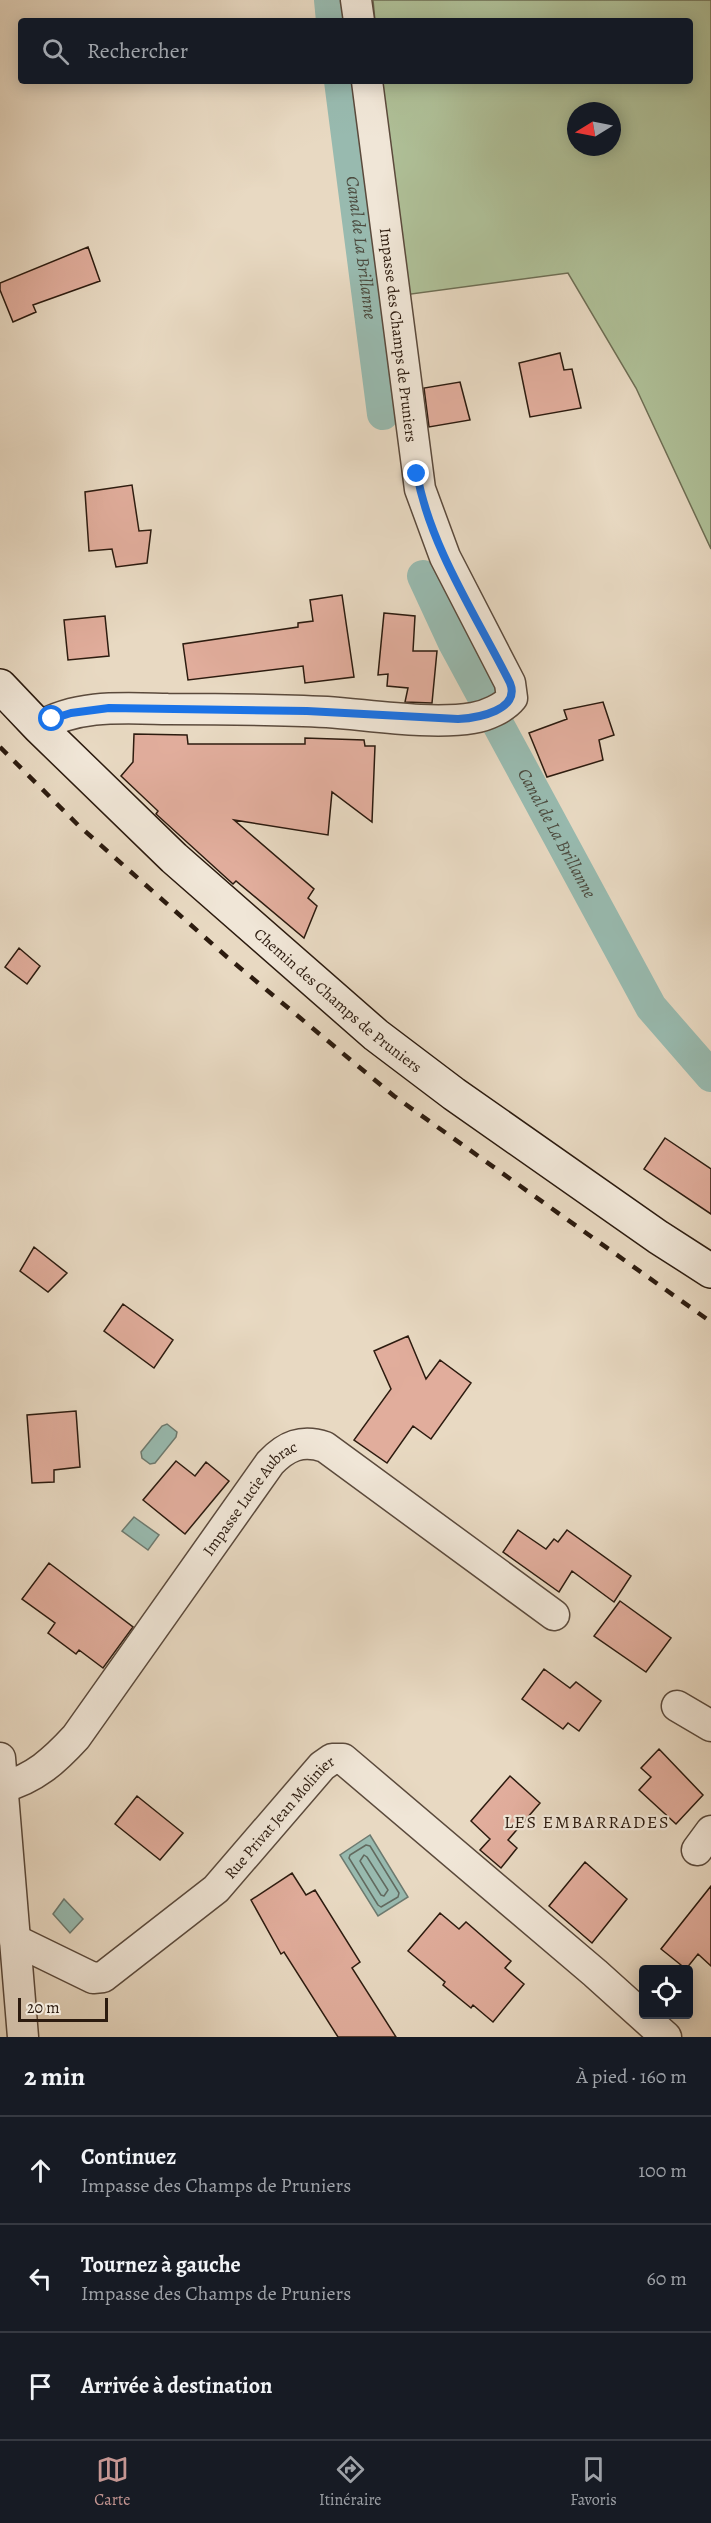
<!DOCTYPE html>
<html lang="fr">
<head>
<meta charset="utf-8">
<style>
	:root { --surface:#171b24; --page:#20242c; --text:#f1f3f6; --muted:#9ea1a6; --line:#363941; --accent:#c59692 }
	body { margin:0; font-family:Alegreya,serif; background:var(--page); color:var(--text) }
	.controls { position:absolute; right:18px; bottom:18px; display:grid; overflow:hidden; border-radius:6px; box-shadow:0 3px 15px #0003 }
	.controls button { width:54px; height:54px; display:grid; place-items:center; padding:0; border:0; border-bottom:2px solid var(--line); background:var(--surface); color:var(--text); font:30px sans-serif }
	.compass { position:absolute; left:567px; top:102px; width:54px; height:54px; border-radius:50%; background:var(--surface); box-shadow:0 3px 15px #0003; rotate:260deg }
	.scale { position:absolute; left:18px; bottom:15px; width:90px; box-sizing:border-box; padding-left:6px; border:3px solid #2c1b0f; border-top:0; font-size:16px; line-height:21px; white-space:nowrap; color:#2c1b0f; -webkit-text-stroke:4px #f0e6d7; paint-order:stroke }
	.stop { position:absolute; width:18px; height:18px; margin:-14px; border:4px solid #1a73e8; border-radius:50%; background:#fff }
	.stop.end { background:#1a73e8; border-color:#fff; box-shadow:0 2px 6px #0008 }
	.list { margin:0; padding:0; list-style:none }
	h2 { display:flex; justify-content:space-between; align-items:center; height:78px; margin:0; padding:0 24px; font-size:26px }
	h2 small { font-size:20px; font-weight:400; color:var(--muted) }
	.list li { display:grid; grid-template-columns:39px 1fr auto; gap:18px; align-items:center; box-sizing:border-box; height:108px; padding:0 24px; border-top:2px solid var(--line) }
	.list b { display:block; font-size:22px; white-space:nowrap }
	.list p { margin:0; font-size:20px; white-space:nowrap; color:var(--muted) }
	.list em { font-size:20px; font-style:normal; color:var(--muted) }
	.icon { flex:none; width:33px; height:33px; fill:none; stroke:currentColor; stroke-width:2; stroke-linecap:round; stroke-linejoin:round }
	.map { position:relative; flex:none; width:711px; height:2037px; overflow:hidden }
	.search { position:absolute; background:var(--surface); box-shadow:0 3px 15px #0003; left:18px; right:18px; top:18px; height:66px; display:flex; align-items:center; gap:15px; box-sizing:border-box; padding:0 21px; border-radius:6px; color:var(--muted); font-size:22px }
	.sheet { height:402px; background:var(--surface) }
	nav { display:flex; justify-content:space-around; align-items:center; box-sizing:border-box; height:84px; border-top:2px solid var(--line); background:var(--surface); font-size:16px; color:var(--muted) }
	nav a { display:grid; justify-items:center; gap:3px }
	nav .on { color:var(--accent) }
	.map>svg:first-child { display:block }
	.green { fill:#afc098; stroke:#6e6e54; stroke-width:1.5; fill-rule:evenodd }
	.water { fill:#98baaf; stroke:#6d7a6f; stroke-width:1.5 }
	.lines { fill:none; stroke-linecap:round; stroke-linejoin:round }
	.shore { stroke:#626a5f; stroke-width:1.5 }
	.canal { stroke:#98baaf; stroke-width:32 }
	.building { fill:#e1ad9c; stroke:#2c1b0f; stroke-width:1.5 }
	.street-casing { stroke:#5b4a3c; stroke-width:33 }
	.secondary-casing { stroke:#2c1b0f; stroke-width:36 }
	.street { stroke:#f0e6d7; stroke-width:30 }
	.secondary { stroke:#f0e6d7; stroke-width:33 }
	.rail { stroke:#2c1b0f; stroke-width:4.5; stroke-dasharray:10 10; stroke-linecap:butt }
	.route { stroke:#1a73e8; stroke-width:8 }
	.labels { text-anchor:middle; stroke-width:4.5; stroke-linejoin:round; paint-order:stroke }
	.street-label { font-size:16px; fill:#2c1b0f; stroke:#f0e6d7 }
	.water-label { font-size:18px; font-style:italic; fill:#4c4b3f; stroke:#f0e6d7 }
	.neighbourhood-label { font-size:18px; letter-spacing:1.5px; fill:#2c1b0f; stroke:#f0e6d7 }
</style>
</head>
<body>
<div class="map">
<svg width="711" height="2037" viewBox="0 0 711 2037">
	<rect width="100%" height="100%" fill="#e8d9c2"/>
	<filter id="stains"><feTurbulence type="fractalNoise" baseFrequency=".00333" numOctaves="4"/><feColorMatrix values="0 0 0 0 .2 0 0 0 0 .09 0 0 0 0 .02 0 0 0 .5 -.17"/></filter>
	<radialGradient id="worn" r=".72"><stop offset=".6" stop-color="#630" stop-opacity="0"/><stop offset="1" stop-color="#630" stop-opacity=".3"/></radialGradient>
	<path class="green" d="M 373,0 L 711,0 L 711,549 L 636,388 L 568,273 L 404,295 L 382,81 L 690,81 L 690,21 L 375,21 ZM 576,111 L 612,111 L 612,147 L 576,147 Z"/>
	<path class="water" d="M 167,1424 L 177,1432 L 176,1437 L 155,1463 L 150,1464 L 142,1458 L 141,1452 L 162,1426 Z
		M 134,1517 L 159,1535 L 148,1550 L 122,1531 Z
		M 370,1835 L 408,1897 L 378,1916 L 340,1855 Z
		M 64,1899 L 83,1919 L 70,1933 L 53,1914 Z"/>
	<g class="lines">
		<path class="shore" d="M 366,1845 L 370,1846 L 399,1893 L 398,1897 L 381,1907 L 378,1905 L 349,1858 L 350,1855 Z
			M 364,1855 L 367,1857 L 388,1890 L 384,1896 L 381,1895 L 360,1861 Z"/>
		<g class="canal">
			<path d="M 330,0 L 332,21"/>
			<path id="s1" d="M 340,81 L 383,414"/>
			<path id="s2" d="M 423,576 L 454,643 L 651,1007 L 711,1076"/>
		</g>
	</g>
	<path class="building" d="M 88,247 L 100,281 L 33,305 L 36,312 L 13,322 L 0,290 L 0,283 Z
		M 560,353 L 564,370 L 572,369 L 581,408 L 530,417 L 519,363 Z
		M 460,382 L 470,420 L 429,427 L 424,388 Z
		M 132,485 L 139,531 L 151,530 L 147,563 L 116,567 L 112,549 L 89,551 L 85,492 Z
		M 342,595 L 354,677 L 305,683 L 303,666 L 188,680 L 183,644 L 298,627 L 298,623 L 313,621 L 310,600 Z
		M 384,613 L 415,616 L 413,651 L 437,651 L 432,703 L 405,702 L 408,688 L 387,686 L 388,674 L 378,675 Z
		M 105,616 L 109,656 L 68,660 L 64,620 Z
		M 603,702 L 614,735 L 599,740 L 603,760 L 547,777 L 529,733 L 567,719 L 564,710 Z
		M 134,734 L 187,735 L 188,744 L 305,744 L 305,738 L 364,740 L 365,746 L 375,746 L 372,822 L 332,792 L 328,835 L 234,820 L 314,889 L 308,898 L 317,906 L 304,938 L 236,881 L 233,884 L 156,814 L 158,811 L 121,776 L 133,762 Z
		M 19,948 L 40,966 L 27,984 L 5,967 Z
		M 665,1138 L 711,1169 L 711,1214 L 644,1169 Z
		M 34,1247 L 67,1273 L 48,1292 L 20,1271 Z
		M 123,1304 L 173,1340 L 154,1368 L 104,1331 Z
		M 408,1336 L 426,1379 L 440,1360 L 471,1383 L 431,1439 L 413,1426 L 387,1463 L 354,1440 L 391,1389 L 374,1351 Z
		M 76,1411 L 80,1467 L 54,1470 L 54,1482 L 32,1483 L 27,1415 Z
		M 176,1461 L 195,1476 L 206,1462 L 229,1481 L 185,1534 L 143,1500 Z
		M 518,1530 L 546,1549 L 554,1539 L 558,1542 L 567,1530 L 631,1576 L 614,1602 L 572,1571 L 559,1592 L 503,1552 Z
		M 49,1563 L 133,1627 L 103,1668 L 79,1650 L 76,1654 L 48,1633 L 55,1623 L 22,1599 Z
		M 620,1601 L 671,1638 L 646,1672 L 594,1636 Z
		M 544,1669 L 570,1688 L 576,1682 L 601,1701 L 579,1731 L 568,1723 L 563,1729 L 522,1699 Z
		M 659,1749 L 703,1795 L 676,1824 L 639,1790 L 651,1777 L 641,1768 Z
		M 510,1776 L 540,1803 L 508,1840 L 517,1848 L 501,1868 L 480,1850 L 490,1839 L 471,1821 Z
		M 137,1796 L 183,1833 L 160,1860 L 115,1824 Z
		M 585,1862 L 627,1899 L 592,1943 L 549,1906 Z
		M 292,1873 L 306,1895 L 315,1890 L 360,1962 L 352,1968 L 396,2037 L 338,2037 L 284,1952 L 281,1954 L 251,1900 Z
		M 711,1886 L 711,1966 L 698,1954 L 686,1969 L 661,1949 Z
		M 440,1913 L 459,1929 L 466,1922 L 511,1961 L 505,1968 L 524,1984 L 493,2022 L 473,2005 L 471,2008 L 443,1985 L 445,1982 L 408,1951 Z"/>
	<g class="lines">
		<g class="street-casing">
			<g id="street">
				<path d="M 356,0 L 359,21"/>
				<path d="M 39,727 C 78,704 123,708 168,709 C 221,709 274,709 327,712 C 370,715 431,725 473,718 C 486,716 504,708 512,698 L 510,683 L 445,557 L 420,489 L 367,81"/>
				<path d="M 677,1706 L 711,1726"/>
				<path d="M 0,1758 L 23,2037"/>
				<path id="s3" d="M 3,1787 C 34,1779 54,1761 76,1737 L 270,1463 C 286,1446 302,1439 325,1447 L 554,1615"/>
				<path d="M 697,1850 L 711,1831"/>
				<path id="s4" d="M 15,1940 L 93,1978 L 103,1977 L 216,1889 L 322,1766 L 332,1759 L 343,1759 L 595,1973 L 666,2037"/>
			</g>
		</g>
		<g class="secondary-casing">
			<g id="secondary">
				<path id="s5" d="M 0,686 L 39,727 L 174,858 L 376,1035 L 454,1094 L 658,1237 L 711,1271"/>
			</g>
		</g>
		<use href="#street" class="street"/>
		<use href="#secondary" class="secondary"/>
		<path class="rail" d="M 0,747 L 78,825 L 227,957 L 394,1096 L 711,1322"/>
	</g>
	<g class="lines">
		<path class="route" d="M 52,719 L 71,713 L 109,708 L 307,711 L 458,719 C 478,718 521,710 510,683 C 477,617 430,547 417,474"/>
	</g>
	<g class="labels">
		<g class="street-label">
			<text transform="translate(399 335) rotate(83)" y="6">Impasse des Champs de Pruniers</text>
			<text dy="6" stroke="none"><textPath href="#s5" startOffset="462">Chemin des Champs de Pruniers</textPath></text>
			<text dy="6" stroke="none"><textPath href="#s3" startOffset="386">Impasse Lucie Aubrac</textPath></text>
			<text dy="6" stroke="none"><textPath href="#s4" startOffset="336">Rue Privat Jean Molinier</textPath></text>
		</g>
		<g class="water-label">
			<text dy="6" stroke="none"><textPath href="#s1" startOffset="168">Canal de La Brillanne</textPath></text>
			<text dy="6" stroke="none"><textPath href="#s2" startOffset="290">Canal de La Brillanne</textPath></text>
		</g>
		<g class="neighbourhood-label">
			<text x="587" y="1828">LES EMBARRADES</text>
		</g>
	</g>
	<rect width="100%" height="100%" filter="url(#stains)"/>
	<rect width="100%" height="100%" fill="url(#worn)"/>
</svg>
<div class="controls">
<button><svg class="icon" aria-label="locate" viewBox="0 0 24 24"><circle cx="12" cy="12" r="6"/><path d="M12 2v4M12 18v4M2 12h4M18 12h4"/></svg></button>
</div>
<svg class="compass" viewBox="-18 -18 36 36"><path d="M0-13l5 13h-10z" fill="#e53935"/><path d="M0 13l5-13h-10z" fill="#9ea1a6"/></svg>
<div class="scale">20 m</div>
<div class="stop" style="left:52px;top:719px"></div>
<div class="stop end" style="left:417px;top:474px"></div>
<div class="search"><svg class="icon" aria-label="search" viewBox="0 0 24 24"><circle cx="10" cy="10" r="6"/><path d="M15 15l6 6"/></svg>Rechercher</div>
</div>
<section class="sheet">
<h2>2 min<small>À pied · 160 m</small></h2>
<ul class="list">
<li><svg class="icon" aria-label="ahead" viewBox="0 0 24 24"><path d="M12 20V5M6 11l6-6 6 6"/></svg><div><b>Continuez</b><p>Impasse des Champs de Pruniers</p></div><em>100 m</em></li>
<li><svg class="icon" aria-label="left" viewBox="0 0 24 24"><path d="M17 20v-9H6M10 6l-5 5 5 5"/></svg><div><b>Tournez à gauche</b><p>Impasse des Champs de Pruniers</p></div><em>60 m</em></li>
<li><svg class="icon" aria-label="arrive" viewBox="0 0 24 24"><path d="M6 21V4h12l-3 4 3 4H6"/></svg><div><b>Arrivée à destination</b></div></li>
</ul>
</section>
<nav>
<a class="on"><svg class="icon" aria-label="map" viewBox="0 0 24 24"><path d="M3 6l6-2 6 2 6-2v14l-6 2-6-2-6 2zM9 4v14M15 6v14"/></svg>Carte</a>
<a><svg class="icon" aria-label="directions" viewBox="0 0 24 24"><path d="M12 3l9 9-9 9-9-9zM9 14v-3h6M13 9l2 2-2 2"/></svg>Itinéraire</a>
<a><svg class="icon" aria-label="saved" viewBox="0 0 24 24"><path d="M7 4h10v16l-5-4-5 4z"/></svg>Favoris</a>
</nav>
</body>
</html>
